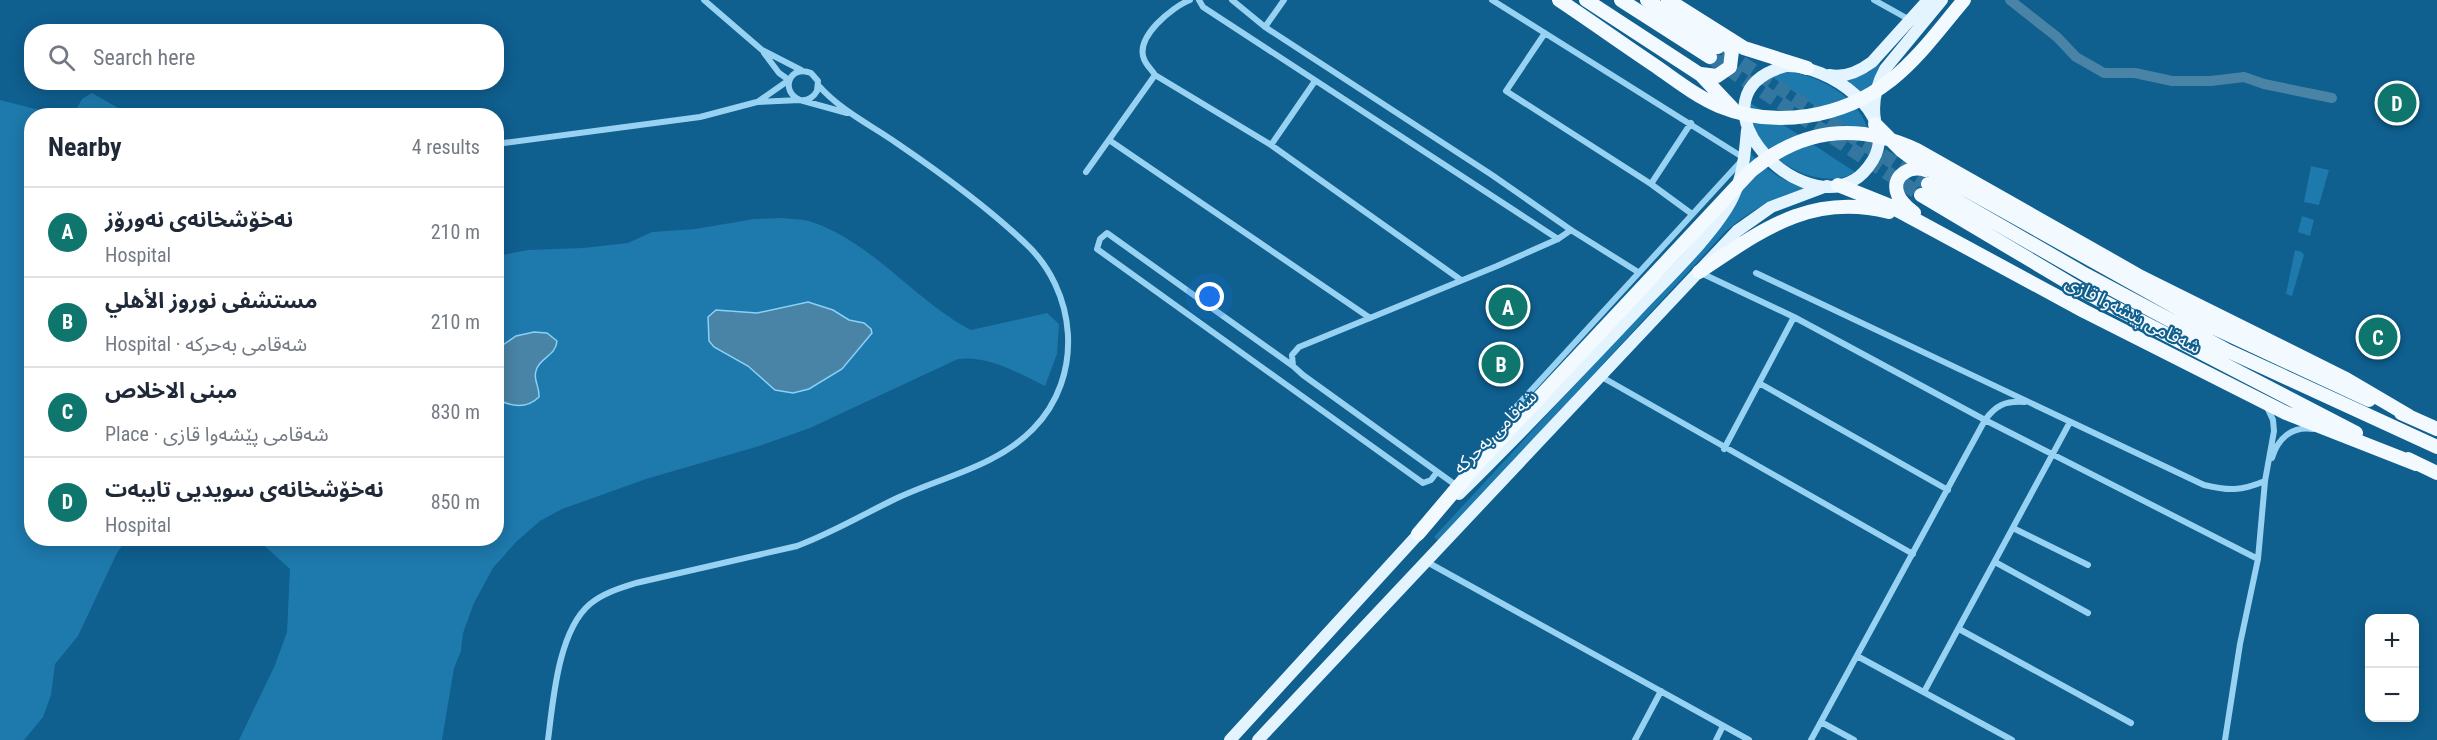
<!DOCTYPE html>
<html lang="en">
<head>
<meta charset="utf-8">
<style>
	:root { --surface:#fff; --page:#f6f6f7; --text:#1f2937; --muted:#747a83; --line:#e0e1e3; --accent:#0f766e }
	body { margin:0; font-family:"Roboto Condensed","Noto Sans Arabic",sans-serif; background:var(--page); color:var(--text) }
	.controls { position:absolute; right:18px; bottom:18px; display:grid; overflow:hidden; border-radius:12px; box-shadow:0 3px 15px #0003 }
	.controls button { width:54px; height:54px; display:grid; place-items:center; padding:0; border:0; border-bottom:2px solid var(--line); background:var(--surface); color:var(--text); font:30px sans-serif }
	.you { position:absolute; left:1210px; top:297px; width:21px; height:21px; margin:-15px; border:4px solid #fff; border-radius:50%; background:#1a73e8; box-shadow:0 0 0 9px #1a73e833 }
	.badge { display:grid; place-items:center; width:39px; height:39px; border-radius:50%; background:var(--accent); color:#fff; font-size:20px; font-weight:700 }
	.pin { position:absolute; translate:-50% -50%; border:3px solid #fff; box-shadow:0 2px 6px #0006 }
	.list { margin:0; padding:0; list-style:none }
	h2 { display:flex; justify-content:space-between; align-items:center; height:78px; margin:0; padding:0 24px; font-size:26px }
	h2 small { font-size:20px; font-weight:400; color:var(--muted) }
	.list li { display:grid; grid-template-columns:39px 1fr auto; gap:18px; align-items:center; box-sizing:border-box; height:90px; padding:0 24px; border-top:2px solid var(--line) }
	.list b { display:block; font-size:22px; white-space:nowrap }
	.list p { margin:0; font-size:20px; white-space:nowrap; color:var(--muted) }
	.list em { font-size:20px; font-style:normal; color:var(--muted) }
	.icon { flex:none; width:33px; height:33px; fill:none; stroke:currentColor; stroke-width:2; stroke-linecap:round; stroke-linejoin:round }
	.map { position:relative; flex:none; width:2437px; height:740px; overflow:hidden }
	.search { position:absolute; background:var(--surface); box-shadow:0 3px 15px #0003; left:24px; top:24px; width:480px; height:66px; display:flex; align-items:center; gap:15px; box-sizing:border-box; padding:0 21px; border-radius:24px; color:var(--muted); font-size:22px }
	.panel { position:absolute; background:var(--surface); box-shadow:0 3px 15px #0003; left:24px; top:108px; width:480px; height:438px; border-radius:24px }
	.map>svg:first-child { display:block }
	.green { fill:#1e79ac }
	.water { fill:#4983a5; stroke:#89d1f7; stroke-width:1.5 }
	.lines { fill:none; stroke-linecap:round; stroke-linejoin:round }
	.canal { stroke:#4983a5; stroke-width:10 }
	.trunk-tunnel { stroke:#3377a0; stroke-width:14; stroke-dasharray:14 7; stroke-linecap:butt }
	.minor { stroke:#98d2f3; stroke-width:6 }
	.primary { stroke:#e4f4ff; stroke-width:12 }
	.trunk { stroke:#f2faff; stroke-width:14 }
	.labels { text-anchor:middle; stroke-width:4.5; stroke-linejoin:round; paint-order:stroke }
	.street-label { font-size:18px; fill:#fff; stroke:#0f5f8f }
</style>
</head>
<body>
<div class="map">
<svg width="2437" height="740" viewBox="0 0 2437 740">
	<rect width="100%" height="100%" fill="#0f5f8f"/>
	<path class="green" d="M 1881,59 L 1872,88 L 1871,102 L 1847,80 L 1869,72 Z
		M 1785,71 C 1824,76 1867,101 1871,144 L 1772,77 Z
		M 92,93 L 127,113 L 125,115 L 73,115 L 82,99 Z
		M 0,100 L 59,115 L 32,116 L 32,538 L 126,539 L 116,555 L 78,636 L 55,664 L 51,695 L 43,717 L 24,740 L 0,740 Z
		M 1749,102 L 1855,172 C 1815,197 1741,148 1749,102 Z
		M 1748,151 C 1766,169 1781,181 1806,188 C 1773,198 1752,209 1726,231 L 1439,541 L 1434,537 L 1724,223 C 1742,198 1744,180 1748,151 Z
		M 2311,166 L 2329,170 L 2319,205 L 2304,202 Z
		M 2302,216 L 2314,220 L 2310,236 L 2298,232 Z
		M 781,218 C 790,219 800,219 809,221 C 872,241 915,301 971,330 L 1047,313 L 1059,324 L 1057,354 L 1045,386 C 1018,373 988,355 958,359 L 810,428 L 756,447 L 646,479 L 596,497 L 562,509 L 540,521 L 516,542 L 493,568 L 474,603 L 463,633 L 461,651 L 454,668 L 442,740 L 239,740 L 275,665 L 287,632 L 290,569 L 257,539 L 496,538 L 497,256 L 528,250 L 583,248 L 628,243 L 652,232 L 695,229 L 754,219 Z
		M 2295,250 L 2302,252 L 2304,255 L 2292,296 L 2286,294 Z"/>
	<path class="water" d="M 808,302 L 833,310 L 849,320 L 864,323 L 871,329 L 872,333 L 842,369 L 809,389 L 793,393 L 775,390 L 748,366 L 714,347 L 709,341 L 708,317 L 716,310 L 757,313 Z
		M 534,332 L 547,333 L 557,341 C 556,355 542,357 537,368 C 532,379 540,387 539,397 C 527,409 511,407 497,399 L 497,349 L 516,336 Z"/>
	<g class="lines">
		<path class="canal" d="M 2010,0 L 2057,37 L 2076,57 L 2104,73 L 2135,73 L 2172,81 L 2211,81 L 2244,77 L 2264,84 L 2332,98"/>
		<path class="trunk-tunnel" d="M 1724,51 L 1856,139 L 1928,184
			M 1710,57 L 1921,195"/>
		<path class="minor" d="M 704,0 L 762,50 L 801,70
			M 1199,0 L 1203,7 L 1558,239
			M 1232,0 L 1265,27 L 1492,175 L 1571,230 L 1638,272
			M 1492,0 L 1744,158 L 1515,408 L 1510,418 L 1511,427
			M 1874,0 L 1910,20
			M 1265,27 L 1284,0
			M 1545,33 L 1506,91 L 1651,184 L 1692,214
			M 1155,75 C 1152,70 1146,65 1144,59 C 1135,37 1172,7 1190,0
			M 759,101 L 789,80 L 779,73 L 764,53
			M 1109,140 L 1370,318
			M 496,144 L 700,117 L 757,102 L 800,100 C 808,101 813,98 817,91 L 818,81 L 811,73 C 790,64 779,91 800,100 L 847,113
			M 1271,145 L 1315,81
			M 1086,172 L 1155,75 L 1271,145 L 1461,280
			M 1651,184 L 1691,123
			M 1701,273 L 1794,317 L 1985,420 L 2258,559
			M 1756,273 L 2204,485 C 2229,491 2241,491 2265,481
			M 1293,366 L 1107,233 L 1100,239 L 1097,249 L 1423,483 L 1431,480 L 1437,472
			M 1600,376 L 1913,554
			M 1759,383 L 1948,490
			M 1724,449 L 1794,317
			M 2272,458 C 2278,438 2292,426 2313,429
			M 1457,486 L 1303,375 L 1293,366 L 1292,355 L 1299,347 L 1497,266 L 1558,239 L 1571,230
			M 2013,528 L 2088,565
			M 1427,562 L 1749,740
			M 1995,562 L 2088,613
			M 1959,629 L 2131,723
			M 1857,656 L 2012,740
			M 1924,692 L 2070,422
			M 1821,722 L 1854,740
			M 548,740 C 553,701 558,631 590,604 C 603,593 620,588 636,583 L 797,546 C 832,533 862,515 895,499 C 941,477 996,467 1033,429 C 1085,376 1077,290 1024,242 C 986,206 942,174 898,144 C 871,125 841,111 818,85
			M 1635,740 L 1661,691
			M 1716,740 L 1723,726
			M 1811,740 L 1985,420 C 1996,405 2005,401 2024,402
			M 2225,740 L 2240,644 L 2258,559 L 2265,481 L 2274,431 L 2273,420 L 2267,407"/>
		<path class="primary" d="M 1786,66 C 1828,64 1900,114 1873,160 C 1868,168 1863,175 1854,180 C 1792,217 1685,93 1786,66 Z
			M 1829,75 C 1844,78 1860,71 1872,62 L 1928,0
			M 1875,120 C 1872,102 1877,84 1885,69 L 1942,0
			M 1459,494 C 1523,431 1585,366 1646,301 C 1672,274 1718,229 1733,197 C 1743,176 1745,153 1747,130
			M 1230,740 L 1423,529
			M 1258,740 L 1737,231 L 1771,207 L 1827,186"/>
		<path class="trunk" d="M 1559,0 C 1592,22 1624,45 1657,67 C 1677,81 1696,96 1719,106 C 1775,129 1843,118 1891,80 C 1919,58 1941,27 1964,0
			M 1586,0 L 1701,75 L 1735,111
			M 1621,0 L 1710,57
			M 1647,0 L 1718,47
			M 1668,0 L 1744,48 L 1807,68
			M 1701,74 L 1717,76 L 1730,67 L 1732,51 L 1723,39
			M 1875,124 L 1902,151 L 1918,163 L 2206,324 L 2369,400
			M 1928,184 L 2086,275 L 2226,350 L 2437,447
			M 1838,185 L 1888,205 L 2084,311 L 2286,413 L 2416,464
			M 1921,195 L 2079,289 L 2356,433
			M 1914,213 C 1908,208 1901,203 1898,195 C 1890,176 1910,165 1926,170
			M 1699,272 C 1761,231 1810,192 1889,212
			M 2401,413 L 2437,429
			M 2408,459 L 2437,473
			M 1418,534 L 1479,462 L 1751,171 C 1802,128 1857,122 1917,150 L 2141,277 L 2346,379 L 2409,416"/>
	</g>
	<g class="labels">
		<g class="street-label">
			<text transform="translate(2133 315) rotate(27)" y="6">شەقامی پێشەوا قازی</text>
			<text transform="translate(1495 432) rotate(-45)" y="6">شەقامی بەحرکە</text>
		</g>
	</g>
</svg>
<div class="controls">
<button>+</button>
<button>−</button>
</div>
<div class="you"></div>
<div class="pin badge" style="left:1508px;top:307px">A</div>
<div class="pin badge" style="left:1501px;top:364px">B</div>
<div class="pin badge" style="left:2378px;top:337px">C</div>
<div class="pin badge" style="left:2397px;top:103px">D</div>
<div class="search"><svg class="icon" aria-label="search" viewBox="0 0 24 24"><circle cx="10" cy="10" r="6"/><path d="M15 15l6 6"/></svg>Search here</div>
<section class="panel">
<h2>Nearby<small>4 results</small></h2>
<ul class="list">
<li><span class="badge">A</span><div><b>نەخۆشخانەی نەورۆز</b><p>Hospital</p></div><em>210 m</em></li>
<li><span class="badge">B</span><div><b>مستشفى نوروز الأهلي</b><p>Hospital · شەقامی بەحرکە</p></div><em>210 m</em></li>
<li><span class="badge">C</span><div><b>مبنى الاخلاص</b><p>Place · شەقامی پێشەوا قازی</p></div><em>830 m</em></li>
<li><span class="badge">D</span><div><b>نەخۆشخانەی سویدیی تایبەت</b><p>Hospital</p></div><em>850 m</em></li>
</ul>
</section>
</div>
</body>
</html>
